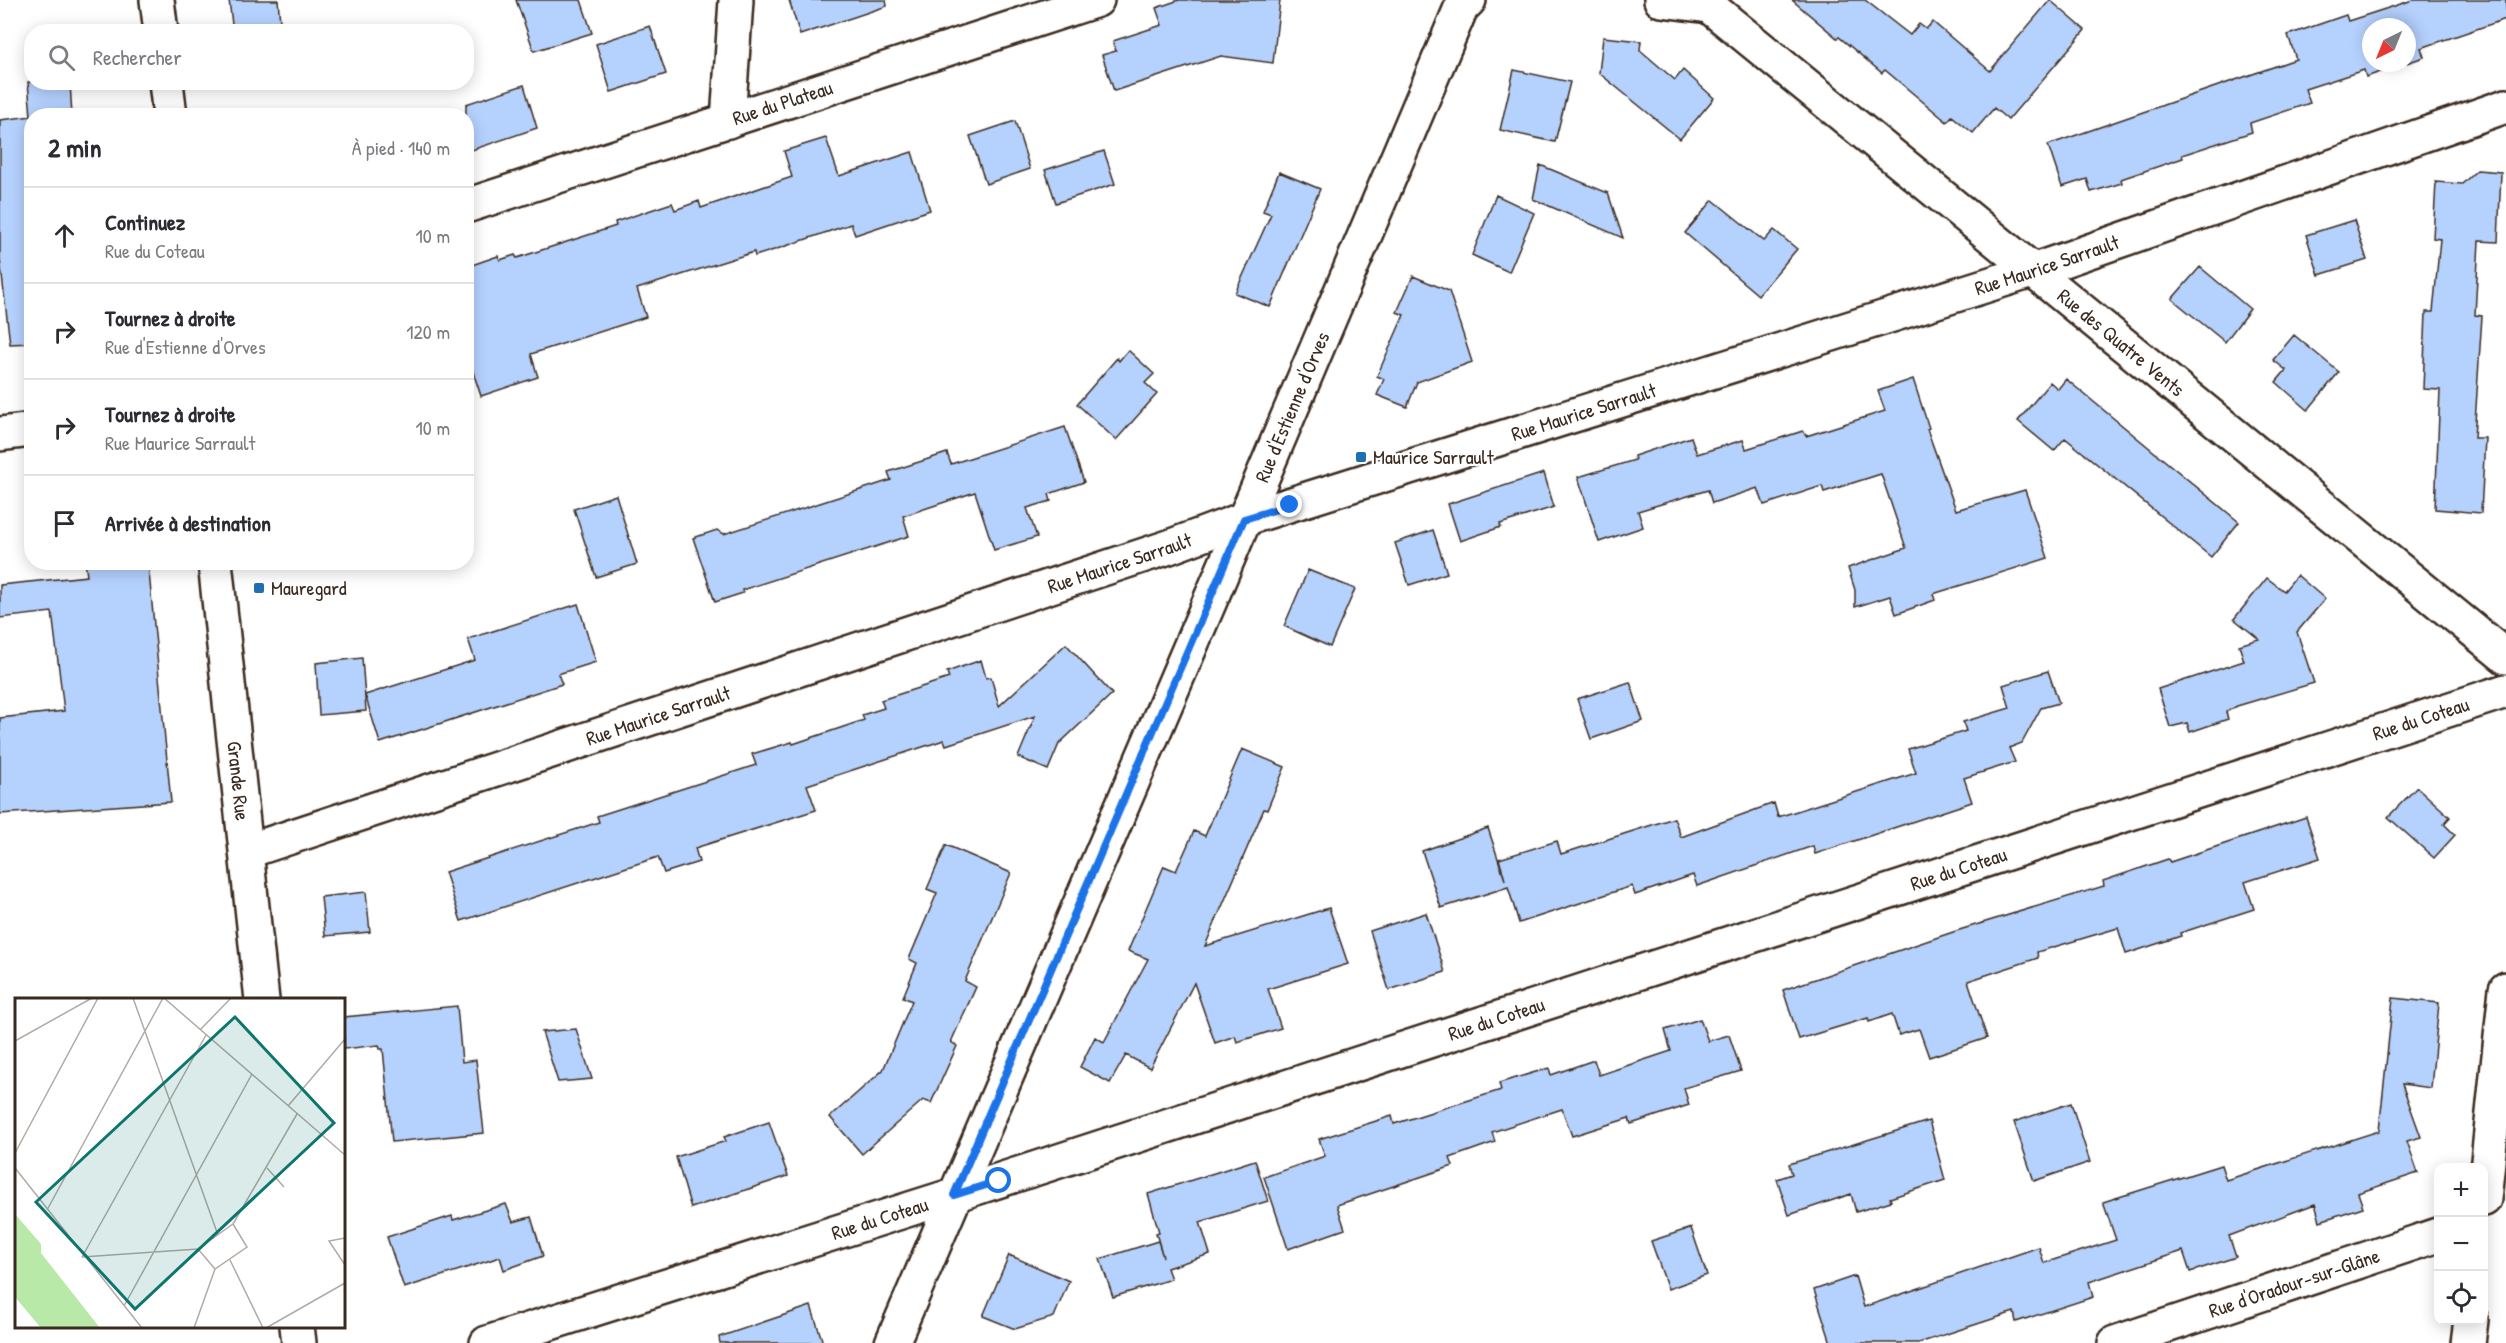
<!DOCTYPE html>
<html lang="fr">
<head>
<meta charset="utf-8">
<style>
	:root { --surface:#fff; --page:#f2f2f3; --text:#2b2b33; --muted:#7c7c81; --line:#e1e1e2 }
	body { margin:0; font-family:"Patrick Hand",sans-serif; background:var(--page); color:var(--text) }
	.controls { position:absolute; right:18px; bottom:18px; display:grid; overflow:hidden; border-radius:12px; box-shadow:0 3px 15px #0003 }
	.controls button { width:54px; height:54px; display:grid; place-items:center; padding:0; border:0; border-bottom:2px solid var(--line); background:var(--surface); color:var(--text); font:30px sans-serif }
	.compass { position:absolute; left:2362px; top:18px; width:54px; height:54px; border-radius:50%; background:var(--surface); box-shadow:0 3px 15px #0003; rotate:223deg }
	.stop { position:absolute; width:18px; height:18px; margin:-14px; border:4px solid #1a73e8; border-radius:50%; background:#fff }
	.stop.end { background:#1a73e8; border-color:#fff; box-shadow:0 2px 6px #0008 }
	.list { margin:0; padding:0; list-style:none }
	h2 { display:flex; justify-content:space-between; align-items:center; height:78px; margin:0; padding:0 24px; font-size:26px }
	h2 small { font-size:20px; font-weight:400; color:var(--muted) }
	.list li { display:grid; grid-template-columns:39px 1fr auto; gap:18px; align-items:center; box-sizing:border-box; height:96px; padding:0 24px; border-top:2px solid var(--line) }
	.list b { display:block; font-size:22px; white-space:nowrap }
	.list p { margin:0; font-size:20px; white-space:nowrap; color:var(--muted) }
	.list em { font-size:20px; font-style:normal; color:var(--muted) }
	.icon { flex:none; width:33px; height:33px; fill:none; stroke:currentColor; stroke-width:2; stroke-linecap:round; stroke-linejoin:round }
	.map { position:relative; flex:none; width:2506px; height:1343px; overflow:hidden }
	.search { position:absolute; background:var(--surface); box-shadow:0 3px 15px #0003; left:24px; top:24px; width:450px; height:66px; display:flex; align-items:center; gap:15px; box-sizing:border-box; padding:0 21px; border-radius:24px; color:var(--muted); font-size:22px }
	.panel { position:absolute; background:var(--surface); box-shadow:0 3px 15px #0003; left:24px; top:108px; width:450px; height:462px; border-radius:24px }
	.map>svg:first-child { display:block }
	.building { fill:#b5d1fe; stroke:#3b2a1e; stroke-width:1.5; fill-rule:evenodd }
	.lines { fill:none; stroke-linecap:round; stroke-linejoin:round }
	.minor-casing { stroke:#3b2a1e; stroke-width:38 }
	.major-casing { stroke:#3b2a1e; stroke-width:38 }
	.minor { stroke:#fff; stroke-width:33 }
	.major { stroke:#fff; stroke-width:33 }
	.route { stroke:#1a73e8; stroke-width:8 }
	.poi-dot { fill:#1f6fb2; stroke:#fff; stroke-width:2 }
	.labels { text-anchor:middle; stroke-width:4.5; stroke-linejoin:round; paint-order:stroke }
	.street-label { font-size:20px; fill:#3b2a1e; stroke:#fff }
	.poi-label { font-size:20px; fill:#3b2a1e; stroke:#fff; text-anchor:start }
	.inset-road { fill:none; stroke:#b1aaa5; stroke-width:1.5 }
	.view { fill:#0f766e; fill-opacity:0.15; stroke:#0f766e; stroke-width:3 }
	.inset-edge { fill:none; stroke:#3b2a1e; stroke-width:3 }
</style>
</head>
<body>
<div class="map">
<svg width="2506" height="1343" viewBox="0 0 2506 1343">
	<rect width="100%" height="100%" fill="#fff"/>
	<filter id="ink" filterUnits="userSpaceOnUse"><feTurbulence type="fractalNoise" baseFrequency=".0167" numOctaves="2"/><feDisplacementMap in="SourceGraphic" scale="12" xChannelSelector="R" yChannelSelector="G"/><feConvolveMatrix kernelMatrix="1 2 1 2 8 2 1 2 1" color-interpolation-filters="sRGB"/></filter>
	<g filter="url(#ink)">
		<path class="building" d="M 229,0 L 278,0 L 281,32 L 233,32 Z
			M 516,0 L 581,0 L 592,33 L 534,51 Z
			M 789,0 L 886,0 L 887,6 L 800,35 Z
			M 1179,0 L 1280,0 L 1273,63 L 1221,56 L 1114,91 L 1102,55 L 1116,51 L 1113,41 L 1162,25 L 1156,8 Z
			M 1792,0 L 1865,0 L 1910,35 L 1919,24 L 1926,29 L 1933,22 L 1990,71 L 2050,0 L 2085,30 L 2008,120 L 1994,108 L 1973,133 L 1952,116 L 1947,122 L 1885,70 L 1882,73 L 1839,37 L 1837,38 Z
			M 2413,0 L 2506,0 L 2506,19 L 2421,48 L 2424,57 L 2366,77 L 2364,70 L 2305,89 L 2310,103 L 2250,123 L 2252,132 L 2182,155 L 2183,158 L 2121,179 L 2122,183 L 2091,192 L 2087,179 L 2062,187 L 2048,145 L 2296,59 L 2288,35 L 2346,15 L 2348,21 ZM 2371,27 L 2407,27 L 2407,63 L 2371,63 Z
			M 650,26 L 666,74 L 611,92 L 596,44 Z
			M 1603,37 L 1641,41 L 1640,50 L 1675,80 L 1683,70 L 1714,98 L 1680,139 L 1599,73 Z
			M 1514,70 L 1570,82 L 1555,142 L 1500,130 Z
			M 28,82 L 70,82 L 72,116 L 31,116 Z
			M 524,85 L 537,128 L 466,152 L 466,104 Z
			M 32,116 L 32,343 L 10,344 L 0,259 L 0,120 Z
			M 1015,121 L 1030,169 L 986,184 L 970,136 Z
			M 826,138 L 839,176 L 912,152 L 930,210 L 855,235 L 851,224 L 774,250 L 755,256 L 754,252 L 637,289 L 646,317 L 531,354 L 538,377 L 481,396 L 466,351 L 466,267 L 498,256 L 500,260 L 515,255 L 517,258 L 616,226 L 615,222 L 672,203 L 675,210 L 699,201 L 701,208 L 792,177 L 784,151 Z
			M 1104,151 L 1115,184 L 1056,203 L 1045,170 Z
			M 1540,165 L 1608,193 L 1623,238 L 1533,199 Z
			M 2477,170 L 2501,172 L 2498,242 L 2479,241 L 2475,315 L 2482,316 L 2474,438 L 2485,438 L 2481,513 L 2435,509 L 2440,390 L 2423,389 L 2426,312 L 2433,312 L 2440,239 L 2433,238 L 2436,182 L 2462,184 Z
			M 1279,172 L 1320,189 L 1270,307 L 1235,293 L 1271,214 L 1263,211 Z
			M 1496,195 L 1534,213 L 1509,272 L 1472,255 Z
			M 1713,200 L 1764,241 L 1774,230 L 1797,249 L 1758,295 L 1685,233 Z
			M 2354,220 L 2367,260 L 2319,275 L 2306,235 Z
			M 2200,267 L 2250,309 L 2225,342 L 2172,299 Z
			M 1413,276 L 1449,291 L 1472,362 L 1417,382 L 1407,407 L 1377,395 L 1384,379 L 1377,376 L 1404,315 L 1397,312 Z
			M 2294,335 L 2339,372 L 2308,410 L 2276,382 L 2286,370 L 2273,360 Z
			M 1128,350 L 1154,374 L 1145,383 L 1157,394 L 1116,440 L 1077,404 L 1117,358 L 1119,361 Z
			M 1913,379 L 1929,428 L 1927,429 L 1956,510 L 2025,490 L 2048,558 L 1933,594 L 1935,600 L 1896,614 L 1890,596 L 1855,607 L 1855,590 L 1848,568 L 1906,548 L 1881,474 L 1824,492 L 1822,486 L 1764,505 L 1758,488 L 1712,503 L 1708,490 L 1638,511 L 1643,527 L 1599,542 L 1578,477 L 1635,460 L 1634,456 L 1691,437 L 1697,454 L 1743,440 L 1746,449 L 1803,431 L 1806,436 L 1885,411 L 1878,391 Z
			M 2066,379 L 2239,522 L 2211,557 L 2065,438 L 2054,451 L 2018,421 L 2050,382 L 2058,389 Z
			M 1065,427 L 1084,482 L 1049,494 L 1051,501 L 1027,508 L 1037,537 L 994,550 L 975,492 L 903,516 L 909,536 L 742,590 L 743,593 L 715,602 L 693,538 L 717,530 L 724,534 L 891,480 L 888,472 L 947,453 L 951,464 Z
			M 1544,473 L 1554,507 L 1500,524 L 1501,527 L 1460,541 L 1448,504 Z
			M 616,495 L 637,564 L 596,577 L 574,509 Z
			M 1433,530 L 1447,573 L 1409,585 L 1395,543 Z
			M 85,562 L 148,562 L 171,802 L 0,814 L 0,718 L 64,711 L 52,612 L 0,618 L 0,585 L 87,576 Z
			M 1308,570 L 1355,589 L 1330,647 L 1284,626 Z
			M 2297,575 L 2325,599 L 2297,632 L 2314,683 L 2237,706 L 2226,712 L 2228,719 L 2190,732 L 2187,723 L 2170,727 L 2158,689 L 2244,661 L 2239,645 L 2259,639 L 2234,619 L 2267,578 L 2284,591 Z
			M 578,604 L 596,662 L 558,674 L 562,684 L 380,743 L 365,695 L 475,660 L 468,639 Z
			M 1066,644 L 1112,694 L 1059,744 L 1048,770 L 1018,757 L 1035,716 L 946,745 L 944,740 L 807,785 L 816,810 L 695,848 L 699,862 L 664,873 L 658,857 L 461,921 L 445,872 L 599,822 L 597,816 L 756,765 L 752,754 L 792,742 L 793,744 L 864,720 L 862,715 L 884,708 L 881,700 L 949,678 L 947,672 L 981,660 L 986,678 L 991,677 L 999,706 Z
			M 362,658 L 366,711 L 319,715 L 316,663 Z
			M 2048,671 L 2059,703 L 2041,708 L 2022,743 L 2009,748 L 2015,762 L 1964,778 L 1972,802 L 1815,854 L 1813,846 L 1697,886 L 1693,875 L 1635,895 L 1632,886 L 1519,923 L 1508,887 L 1441,908 L 1422,851 L 1488,828 L 1505,880 L 1499,859 L 1557,841 L 1561,854 L 1674,818 L 1681,837 L 1774,803 L 1778,817 L 1916,773 L 1908,749 L 1966,731 L 1963,722 L 2010,708 L 2003,685 Z
			M 1630,682 L 1643,721 L 1591,739 L 1577,699 Z
			M 1242,749 L 1285,767 L 1267,810 L 1264,809 L 1205,946 L 1329,908 L 1348,964 L 1268,989 L 1281,1028 L 1237,1042 L 1235,1036 L 1215,1043 L 1194,983 L 1150,1068 L 1126,1055 L 1110,1083 L 1080,1067 L 1095,1037 L 1104,1042 L 1148,959 L 1128,951 L 1164,866 L 1176,871 L 1194,831 L 1205,836 Z
			M 2417,787 L 2450,817 L 2444,824 L 2455,835 L 2434,858 L 2388,817 Z
			M 2306,817 L 2320,858 L 2245,882 L 2254,909 L 2180,933 L 2181,936 L 2126,954 L 2118,928 L 2037,952 L 2038,958 L 1968,981 L 1987,1038 L 1929,1057 L 1919,1029 L 1899,1035 L 1892,1014 L 1869,1022 L 1868,1018 L 1799,1039 L 1783,990 L 1956,931 L 2104,886 L 2103,881 L 2168,859 L 2170,862 Z
			M 946,845 L 1011,873 L 965,981 L 976,987 L 951,1042 L 957,1046 L 931,1103 L 923,1100 L 862,1154 L 830,1117 L 883,1070 L 912,1001 L 903,997 L 917,963 L 909,959 L 937,893 L 927,889 Z
			M 366,892 L 370,932 L 325,936 L 321,897 Z
			M 1426,913 L 1445,972 L 1389,990 L 1370,931 Z
			M 2393,998 L 2439,1003 L 2431,1088 L 2402,1084 L 2421,1137 L 2407,1141 L 2418,1173 L 2358,1193 L 2363,1207 L 2320,1221 L 2315,1204 L 2229,1236 L 2236,1257 L 2190,1272 L 2183,1251 L 2089,1282 L 2093,1297 L 2016,1322 L 2014,1312 L 1919,1343 L 1831,1343 L 1814,1290 L 1855,1276 L 1864,1307 L 2039,1247 L 2044,1263 L 2116,1240 L 2103,1202 L 2221,1165 L 2226,1180 L 2379,1131 Z
			M 457,1006 L 462,1062 L 476,1060 L 484,1133 L 392,1142 L 383,1049 L 380,1049 L 379,1045 L 344,1049 L 344,1017 Z
			M 1700,1019 L 1708,1041 L 1729,1035 L 1741,1071 L 1684,1088 L 1689,1105 L 1631,1124 L 1629,1118 L 1572,1136 L 1562,1109 L 1492,1132 L 1495,1142 L 1450,1158 L 1453,1166 L 1337,1205 L 1345,1229 L 1288,1249 L 1264,1177 L 1325,1156 L 1319,1139 L 1392,1116 L 1394,1124 L 1501,1090 L 1499,1083 L 1549,1068 L 1551,1075 L 1594,1060 L 1599,1075 L 1671,1051 L 1665,1030 Z
			M 576,1029 L 592,1079 L 558,1082 L 542,1032 Z
			M 2071,1103 L 2090,1162 L 2034,1181 L 2014,1122 Z
			M 1929,1121 L 1945,1180 L 1890,1198 L 1891,1201 L 1856,1212 L 1851,1194 L 1789,1215 L 1777,1179 L 1792,1174 L 1789,1164 Z
			M 769,1122 L 788,1176 L 691,1208 L 676,1157 L 726,1141 L 724,1137 Z
			M 1255,1160 L 1268,1201 L 1200,1222 L 1210,1254 L 1167,1268 L 1171,1279 L 1113,1297 L 1100,1259 L 1158,1241 L 1163,1257 L 1156,1233 L 1159,1232 L 1148,1194 Z
			M 506,1204 L 513,1222 L 531,1217 L 543,1256 L 504,1270 L 500,1257 L 404,1288 L 387,1237 L 452,1216 L 453,1220 Z
			M 1691,1228 L 1707,1275 L 1668,1289 L 1651,1241 Z
			M 1009,1255 L 1069,1281 L 1054,1317 L 1015,1329 L 983,1316 Z
			M 811,1306 L 823,1343 L 720,1343 L 719,1337 Z"/>
		<g class="lines">
			<g class="minor-casing">
				<g id="minor">
					<path d="M 1661,0 L 1709,6 L 1711,0"/>
					<path id="s1" d="M 1709,6 L 2506,657"/>
					<path d="M 728,121 L 736,0"/>
					<path id="s2" d="M 466,206 L 1097,0"/>
					<path d="M 0,434 L 32,430"/>
					<path id="s3" d="M 248,851 L 1169,547 L 1244,519 L 2035,270 L 2506,106"/>
					<path d="M 2484,1199 L 2506,989"/>
					<path id="s4" d="M 487,1343 L 954,1195 L 2506,691"/>
					<path id="s5" d="M 892,1343 L 1215,589 L 1461,8 L 1469,0"/>
					<path id="s6" d="M 2115,1343 L 2438,1235"/>
					<path d="M 2468,1343 L 2471,1320"/>
				</g>
			</g>
			<g class="major-casing">
				<g id="major">
					<path d="M 157,0 L 161,32"/>
					<path d="M 166,82 L 170,116"/>
					<path id="s7" d="M 215,562 L 262,1000"/>
					<path d="M 297,1326 L 299,1343"/>
				</g>
			</g>
			<use href="#minor" class="minor"/>
			<use href="#major" class="major"/>
		</g>
	</g>
	<g class="lines" filter="url(#ink)">
		<path class="route" d="M 999,1181 L 954,1195 L 1244,519 L 1290,505"/>
	</g>
	<g class="poi-dot">
		<rect x="1355" y="451" width="12" height="12" rx="3"/>
		<rect x="253" y="582" width="12" height="12" rx="3"/>
	</g>
	<g class="labels">
		<g class="street-label">
			<text dy="7" stroke="none"><textPath href="#s2" startOffset="333">Rue du Plateau</textPath></text>
			<text dy="7" stroke="none"><textPath href="#s3" startOffset="1892">Rue Maurice Sarrault</textPath></text>
			<text dy="7" stroke="none"><textPath href="#s1" startOffset="532">Rue des Quatre Vents</textPath></text>
			<text dy="7" stroke="none"><textPath href="#s5" startOffset="1018">Rue d'Estienne d'Orves</textPath></text>
			<text dy="7" stroke="none"><textPath href="#s3" startOffset="1406">Rue Maurice Sarrault</textPath></text>
			<text dy="7" stroke="none"><textPath href="#s3" startOffset="918">Rue Maurice Sarrault</textPath></text>
			<text dy="7" stroke="none"><textPath href="#s3" startOffset="432">Rue Maurice Sarrault</textPath></text>
			<text dy="7" stroke="none"><textPath href="#s4" startOffset="2032">Rue du Coteau</textPath></text>
			<text dy="7" stroke="none"><textPath href="#s7" startOffset="220">Grande Rue</textPath></text>
			<text dy="7" stroke="none"><textPath href="#s4" startOffset="1546">Rue du Coteau</textPath></text>
			<text dy="7" stroke="none"><textPath href="#s4" startOffset="1060">Rue du Coteau</textPath></text>
			<text dy="7" stroke="none"><textPath href="#s4" startOffset="412">Rue du Coteau</textPath></text>
			<text dy="7" stroke="none"><textPath href="#s6" startOffset="189">Rue d'Oradour-sur-Glâne</textPath></text>
		</g>
		<g class="poi-label">
			<text x="1373" y="464">Maurice Sarrault</text>
			<text x="271" y="595">Mauregard</text>
		</g>
	</g>
	<g transform="translate(15 998)">
		<rect width="330" height="330" fill="#fff"/>
		<path d="M 0,216 L 26,246 L 26,255 L 85,330 L 26,330 L 0,299 Z" fill="#b8e9a9"/>
		<path class="inset-road" d="M 118,0 L 203,237M 149,0 L 330,157M 185,32 L 216,0M 0,43 L 77,0M 273,108 L 330,41M 0,155 L 83,0M 0,170 L 127,330M 252,170 L 269,189M 32,212 L 148,0M 218,226 L 232,249 L 200,271 L 183,251 ZM 218,226 L 282,116M 330,240 L 314,243 L 330,267M 67,259 L 191,37M 67,259 L 183,251M 215,262 L 248,330M 109,308 L 237,76M 179,330 L 200,271M 251,330 L 330,285"/>
		<path class="view" d="M 220,19 L 319,125 L 120,311 L 21,204 Z"/>
		<rect width="330" height="330" class="inset-edge"/>
	</g>
</svg>
<div class="controls">
<button>+</button>
<button>−</button>
<button><svg class="icon" aria-label="locate" viewBox="0 0 24 24"><circle cx="12" cy="12" r="6"/><path d="M12 2v4M12 18v4M2 12h4M18 12h4"/></svg></button>
</div>
<svg class="compass" viewBox="-18 -18 36 36"><path d="M0-13l5 13h-10z" fill="#e53935"/><path d="M0 13l5-13h-10z" fill="#7c7c81"/></svg>
<div class="stop" style="left:999px;top:1181px"></div>
<div class="stop end" style="left:1290px;top:505px"></div>
<div class="search"><svg class="icon" aria-label="search" viewBox="0 0 24 24"><circle cx="10" cy="10" r="6"/><path d="M15 15l6 6"/></svg>Rechercher</div>
<section class="panel">
<h2>2 min<small>À pied · 140 m</small></h2>
<ul class="list">
<li><svg class="icon" aria-label="ahead" viewBox="0 0 24 24"><path d="M12 20V5M6 11l6-6 6 6"/></svg><div><b>Continuez</b><p>Rue du Coteau</p></div><em>10 m</em></li>
<li><svg class="icon" aria-label="right" viewBox="0 0 24 24"><path d="M7 20v-9h11M14 6l5 5-5 5"/></svg><div><b>Tournez à droite</b><p>Rue d'Estienne d'Orves</p></div><em>120 m</em></li>
<li><svg class="icon" aria-label="right" viewBox="0 0 24 24"><path d="M7 20v-9h11M14 6l5 5-5 5"/></svg><div><b>Tournez à droite</b><p>Rue Maurice Sarrault</p></div><em>10 m</em></li>
<li><svg class="icon" aria-label="arrive" viewBox="0 0 24 24"><path d="M6 21V4h12l-3 4 3 4H6"/></svg><div><b>Arrivée à destination</b></div></li>
</ul>
</section>
</div>
</body>
</html>
